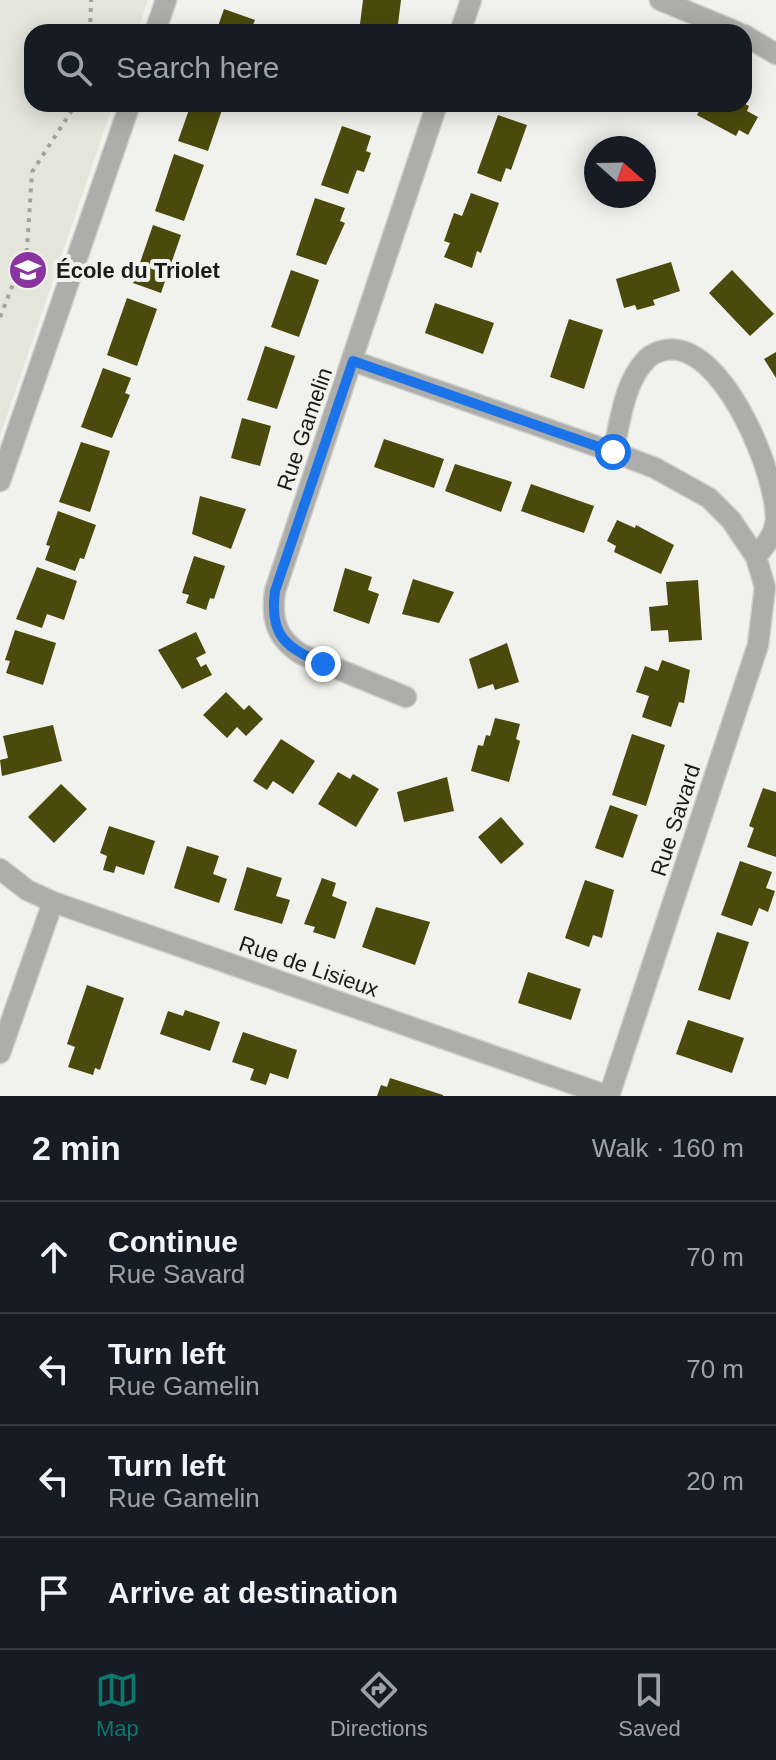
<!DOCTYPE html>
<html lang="en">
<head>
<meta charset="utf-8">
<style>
	:root { --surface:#171b24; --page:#20242c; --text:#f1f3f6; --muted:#9ea1a6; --line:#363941; --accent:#0f766e }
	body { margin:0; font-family:Arial,sans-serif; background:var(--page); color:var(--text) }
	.compass { position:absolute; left:584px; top:136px; width:72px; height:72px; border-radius:50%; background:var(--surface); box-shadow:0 4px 20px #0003; rotate:110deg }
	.stop { position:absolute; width:24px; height:24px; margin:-18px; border:6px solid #1a73e8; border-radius:50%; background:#fff }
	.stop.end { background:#1a73e8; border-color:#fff; box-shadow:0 2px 8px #0008 }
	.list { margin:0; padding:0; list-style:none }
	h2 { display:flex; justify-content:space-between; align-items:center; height:104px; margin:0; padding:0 32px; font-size:34px }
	h2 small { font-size:26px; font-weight:400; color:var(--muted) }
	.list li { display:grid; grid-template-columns:52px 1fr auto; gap:24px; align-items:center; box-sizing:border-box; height:112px; padding:0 32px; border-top:2px solid var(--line) }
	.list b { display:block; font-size:30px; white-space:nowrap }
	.list p { margin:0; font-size:26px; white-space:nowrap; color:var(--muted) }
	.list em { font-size:26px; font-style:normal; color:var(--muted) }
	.icon { flex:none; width:44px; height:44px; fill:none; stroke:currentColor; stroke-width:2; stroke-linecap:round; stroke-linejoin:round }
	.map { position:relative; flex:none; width:776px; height:1096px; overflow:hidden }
	.search { position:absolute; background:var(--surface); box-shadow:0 4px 20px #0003; left:24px; right:24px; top:24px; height:88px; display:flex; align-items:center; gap:20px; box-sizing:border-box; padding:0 28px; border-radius:24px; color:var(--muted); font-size:30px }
	.sheet { height:552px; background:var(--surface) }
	nav { display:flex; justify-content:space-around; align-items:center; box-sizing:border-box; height:112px; border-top:2px solid var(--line); background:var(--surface); font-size:22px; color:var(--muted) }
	nav a { display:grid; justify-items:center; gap:4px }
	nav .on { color:var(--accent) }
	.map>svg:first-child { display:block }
	.built { fill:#e5e6db }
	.building { fill:#4b4a0c }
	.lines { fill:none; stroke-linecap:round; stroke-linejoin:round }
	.street-casing { stroke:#cfcfcb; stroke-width:23 }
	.path { stroke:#a2a29f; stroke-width:4; stroke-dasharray:4 6; stroke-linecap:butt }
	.street { stroke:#adadac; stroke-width:20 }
	.route { stroke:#1a73e8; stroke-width:10 }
	.labels { text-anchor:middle; stroke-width:8; stroke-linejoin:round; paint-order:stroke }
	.poi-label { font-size:22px; font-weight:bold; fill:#1a1b19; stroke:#f1f1ed; text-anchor:start }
	.street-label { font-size:22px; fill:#1a1b19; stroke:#f1f1ed }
</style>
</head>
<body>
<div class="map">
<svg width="776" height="1096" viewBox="0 0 776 1096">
	<rect width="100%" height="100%" fill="#f1f1ed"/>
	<path class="built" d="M 0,0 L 148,0 L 137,32 L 32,32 L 32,104 L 113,104 L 0,436 Z"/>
	<path class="building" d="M 363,0 L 401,0 L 397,32 L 359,32 Z
		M 224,9 L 255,20 L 250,32 L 216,32 Z
		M 191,104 L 224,104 L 208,151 L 178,141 Z
		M 703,104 L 745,104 L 749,106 L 747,111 L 758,117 L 748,135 L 739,130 L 736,136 L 697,115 Z
		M 498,115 L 527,125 L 511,170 L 506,168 L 501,182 L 477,173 Z
		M 342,126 L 371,136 L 366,151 L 371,153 L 364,172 L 357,170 L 348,194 L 321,185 Z
		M 174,154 L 204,165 L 184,221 L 155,211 Z
		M 471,193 L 499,203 L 481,253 L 477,251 L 472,268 L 444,257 L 450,243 L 444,241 L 454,213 L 462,216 Z
		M 315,198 L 345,208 L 340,221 L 345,223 L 326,265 L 296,255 Z
		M 153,225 L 181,235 L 161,293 L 133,283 Z
		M 671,262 L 680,291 L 653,300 L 655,305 L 637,310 L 635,305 L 624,308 L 616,279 Z
		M 291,270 L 319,280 L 299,337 L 271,327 Z
		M 732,270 L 774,314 L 750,336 L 709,293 Z
		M 127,298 L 157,309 L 137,366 L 107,355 Z
		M 435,303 L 494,323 L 483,354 L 425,333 Z
		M 569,319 L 603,330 L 584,389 L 550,377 Z
		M 265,346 L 295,356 L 277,409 L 247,400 Z
		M 776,352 L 776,378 L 764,359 Z
		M 103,368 L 131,378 L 125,393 L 130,395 L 112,438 L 81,427 Z
		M 242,418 L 271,426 L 260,466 L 231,458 Z
		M 384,439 L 444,459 L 434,488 L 374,467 Z
		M 81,442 L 110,451 L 90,512 L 59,502 Z
		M 455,464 L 512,482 L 501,512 L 445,491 Z
		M 531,484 L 594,506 L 584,533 L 521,511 Z
		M 200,496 L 246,509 L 231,549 L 192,534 Z
		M 58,511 L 96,525 L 84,559 L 80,558 L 75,571 L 45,560 L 50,546 L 46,545 Z
		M 617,520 L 635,528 L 636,525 L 674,545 L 661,574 L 614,552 L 616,546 L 607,541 Z
		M 194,556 L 225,566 L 214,599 L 210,598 L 206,610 L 186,603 L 189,595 L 182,593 Z
		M 37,567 L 77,581 L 64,620 L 47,614 L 42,628 L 16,619 Z
		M 345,568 L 372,577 L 368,590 L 379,594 L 369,624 L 333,611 Z
		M 413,579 L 454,592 L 439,623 L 402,614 Z
		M 698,580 L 702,640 L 669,642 L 668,630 L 651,631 L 649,607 L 668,605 L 666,582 Z
		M 15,630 L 56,643 L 43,685 L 6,673 L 10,661 L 5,660 Z
		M 196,632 L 206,653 L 196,658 L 201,667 L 206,664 L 212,675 L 182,689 L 158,650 Z
		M 507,643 L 519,682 L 495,690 L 493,684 L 478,689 L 469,659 Z
		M 662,660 L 690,670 L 684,703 L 679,702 L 671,727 L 642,717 L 649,696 L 636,692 L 645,666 L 658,671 Z
		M 226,692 L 244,710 L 249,705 L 263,719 L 246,736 L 237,727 L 227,738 L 203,715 Z
		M 495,718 L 520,724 L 516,739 L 520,741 L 509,782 L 471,771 L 478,745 L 483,746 L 486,735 L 490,736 Z
		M 53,725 L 62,761 L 2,776 L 0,760 L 8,758 L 3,736 Z
		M 632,734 L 665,745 L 646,806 L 612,795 Z
		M 281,739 L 315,761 L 293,794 L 273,781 L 267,790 L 253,781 Z
		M 338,772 L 350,779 L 353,774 L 379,789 L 356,827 L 318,804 Z
		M 447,777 L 454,811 L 404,822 L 397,792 Z
		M 61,784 L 87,809 L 54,843 L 28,817 Z
		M 763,788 L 776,792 L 776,857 L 747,847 L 754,828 L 749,826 Z
		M 610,805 L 638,815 L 623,858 L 595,848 Z
		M 501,817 L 524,844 L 501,864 L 478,837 Z
		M 109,826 L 155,841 L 144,875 L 116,866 L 114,873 L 103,870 L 107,856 L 100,853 Z
		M 187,846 L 219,856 L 213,874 L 227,879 L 219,903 L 174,888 Z
		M 740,861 L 772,872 L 766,888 L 775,891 L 768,912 L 759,908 L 752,926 L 721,915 Z
		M 247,867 L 282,878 L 276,896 L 290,900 L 282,924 L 234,910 Z
		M 322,878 L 336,883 L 332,896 L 347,902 L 335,939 L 313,932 L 315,927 L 304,924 Z
		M 585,880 L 614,890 L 602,938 L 593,935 L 589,947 L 565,938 Z
		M 376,907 L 430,922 L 415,965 L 362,947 Z
		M 717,932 L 749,942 L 730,1000 L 698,990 Z
		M 528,972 L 581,989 L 571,1020 L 518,1003 Z
		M 87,985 L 124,998 L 100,1070 L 95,1068 L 93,1075 L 68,1067 L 75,1047 L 67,1044 Z
		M 185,1010 L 220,1022 L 210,1051 L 160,1034 L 168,1011 L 183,1016 Z
		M 688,1020 L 744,1038 L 732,1073 L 676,1054 Z
		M 243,1032 L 297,1050 L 288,1079 L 270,1073 L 266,1085 L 250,1080 L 254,1069 L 232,1062 Z
		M 390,1078 L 443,1095 L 443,1096 L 377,1096 L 381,1085 L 387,1087 Z"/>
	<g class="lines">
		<g class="street-casing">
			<path id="street" d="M 660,0 L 737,32
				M 155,32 L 166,0
				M 460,32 L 471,0
				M 744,35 L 776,54
				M 353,361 L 613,452 L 655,468 L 709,498 L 731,520 L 756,557 L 765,587 L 758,645 L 609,1096
				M 613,452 C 620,423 624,383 645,361 C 652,352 667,348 678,350 C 729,359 776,474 776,520 C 774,536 765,545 756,557
				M 0,481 L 130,104
				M 406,697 L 301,654 C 276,638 271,619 275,591 L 437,104
				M 0,869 L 27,890 L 53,902 L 608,1096
				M 0,1053 L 53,902"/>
		</g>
		<path class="path" d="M 90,32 L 91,0
			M 0,317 L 27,249 L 32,172 L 76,104"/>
		<use href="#street" class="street"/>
	</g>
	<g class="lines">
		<path class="route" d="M 323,664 C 285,647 269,635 275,591 L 353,361 L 613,452"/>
	</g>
	<defs>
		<g id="school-disc" transform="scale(2)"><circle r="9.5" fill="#8a34a1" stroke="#f1f1ed"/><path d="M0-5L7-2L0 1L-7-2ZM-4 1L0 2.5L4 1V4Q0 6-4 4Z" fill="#fff"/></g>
	</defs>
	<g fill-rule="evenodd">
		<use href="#school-disc" x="28" y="270"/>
	</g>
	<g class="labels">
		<g class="poi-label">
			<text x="56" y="278">École du Triolet</text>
		</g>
		<g class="street-label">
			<text transform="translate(304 429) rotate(-71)" y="8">Rue Gamelin</text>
			<text transform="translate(675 820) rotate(-72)" y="8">Rue Savard</text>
			<text transform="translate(309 966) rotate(19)" y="8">Rue de Lisieux</text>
		</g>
	</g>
</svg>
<svg class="compass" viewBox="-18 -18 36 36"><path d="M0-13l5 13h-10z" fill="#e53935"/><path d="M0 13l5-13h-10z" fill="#9ea1a6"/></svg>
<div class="stop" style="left:613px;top:452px"></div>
<div class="stop end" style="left:323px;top:664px"></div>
<div class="search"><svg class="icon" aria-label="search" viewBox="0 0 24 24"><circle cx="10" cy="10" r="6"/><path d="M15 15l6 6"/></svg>Search here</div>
</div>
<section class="sheet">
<h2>2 min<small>Walk · 160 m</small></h2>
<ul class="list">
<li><svg class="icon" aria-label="ahead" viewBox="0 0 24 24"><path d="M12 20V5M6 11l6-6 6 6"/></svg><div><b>Continue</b><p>Rue Savard</p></div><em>70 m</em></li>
<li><svg class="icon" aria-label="left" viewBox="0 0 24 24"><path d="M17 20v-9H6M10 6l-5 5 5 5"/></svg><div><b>Turn left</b><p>Rue Gamelin</p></div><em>70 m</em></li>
<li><svg class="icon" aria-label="left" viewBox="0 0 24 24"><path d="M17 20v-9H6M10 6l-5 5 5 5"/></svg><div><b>Turn left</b><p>Rue Gamelin</p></div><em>20 m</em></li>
<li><svg class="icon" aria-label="arrive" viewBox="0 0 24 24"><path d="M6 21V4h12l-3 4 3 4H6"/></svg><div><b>Arrive at destination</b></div></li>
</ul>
</section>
<nav>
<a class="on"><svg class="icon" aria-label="map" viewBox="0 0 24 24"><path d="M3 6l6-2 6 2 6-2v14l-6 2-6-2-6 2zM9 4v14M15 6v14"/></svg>Map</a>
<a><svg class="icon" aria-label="directions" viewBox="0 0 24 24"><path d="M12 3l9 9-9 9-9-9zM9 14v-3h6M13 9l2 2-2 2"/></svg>Directions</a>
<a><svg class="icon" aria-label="saved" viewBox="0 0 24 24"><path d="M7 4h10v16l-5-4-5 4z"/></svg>Saved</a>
</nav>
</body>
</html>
